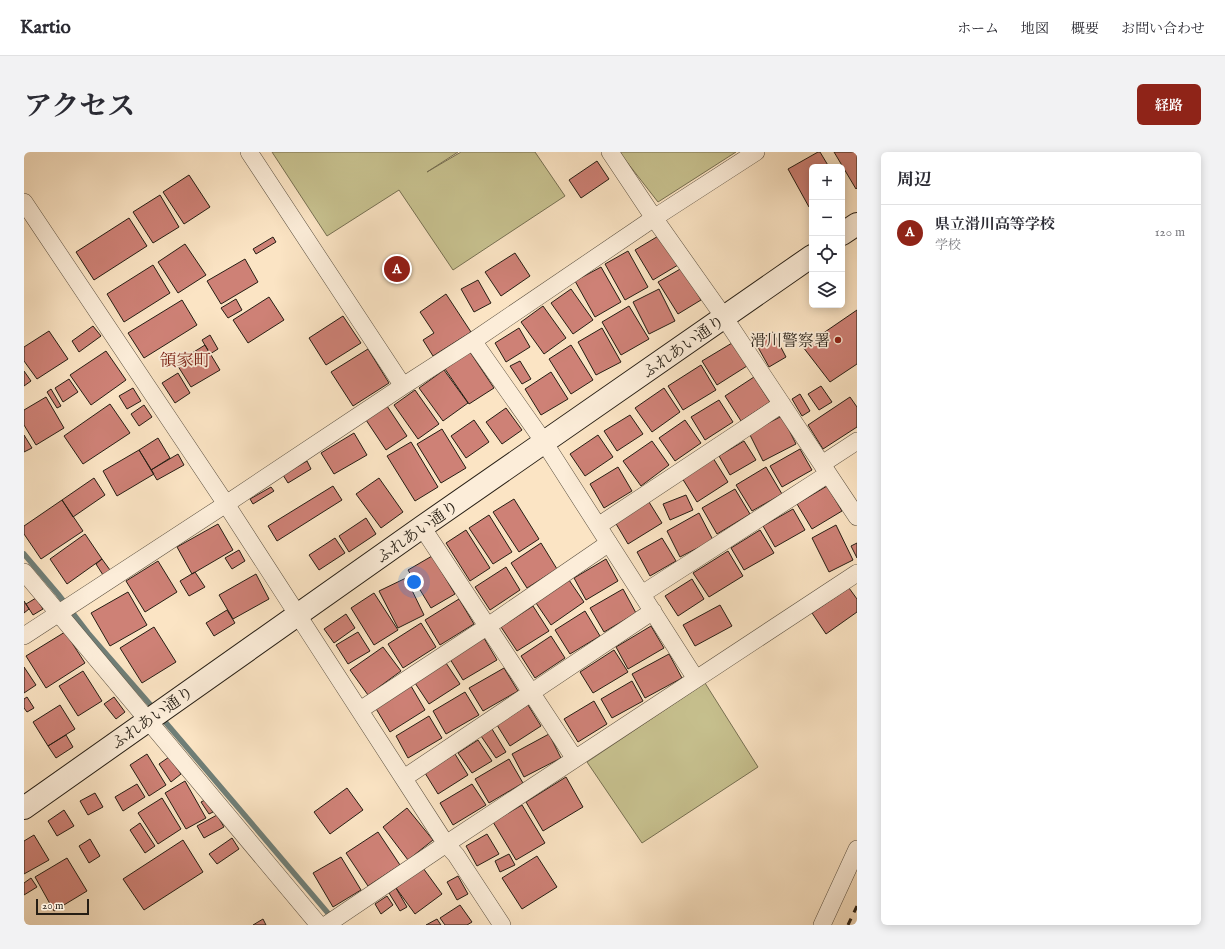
<!DOCTYPE html>
<html lang="ja">
<head>
<meta charset="utf-8">
<style>
	:root { --surface:#fff; --page:#f2f2f3; --text:#2b2b33; --muted:#7c7c81; --line:#e1e1e2; --accent:#8f2418 }
	body { margin:0; font-family:"IM FELL English","Noto Serif JP",serif; background:var(--page); color:var(--text) }
	.controls { position:absolute; right:12px; top:12px; display:grid; overflow:hidden; border-radius:6px; box-shadow:0 2px 10px #0003 }
	.controls button { width:36px; height:36px; display:grid; place-items:center; padding:0; border:0; border-bottom:1px solid var(--line); background:var(--surface); color:var(--text); font:20px sans-serif }
	.scale { position:absolute; left:12px; bottom:10px; width:53px; box-sizing:border-box; padding-left:4px; border:2px solid #261e14; border-top:0; font-size:11px; line-height:14px; white-space:nowrap; color:#261e14; -webkit-text-stroke:3px #fcedd9; paint-order:stroke }
	.you { position:absolute; left:390px; top:430px; width:14px; height:14px; margin:-10px; border:3px solid #fff; border-radius:50%; background:#1a73e8; box-shadow:0 0 0 6px #1a73e833 }
	.badge { display:grid; place-items:center; width:26px; height:26px; border-radius:50%; background:var(--accent); color:#fff; font-size:13px; font-weight:700 }
	.pin { position:absolute; translate:-50% -50%; border:2px solid #fff; box-shadow:0 1px 4px #0006 }
	.list { margin:0; padding:0; list-style:none }
	h2 { display:flex; justify-content:space-between; align-items:center; height:52px; margin:0; padding:0 16px; font-size:17px }
	h2 small { font-size:13px; font-weight:400; color:var(--muted) }
	.list li { display:grid; grid-template-columns:26px 1fr auto; gap:12px; align-items:center; box-sizing:border-box; height:56px; padding:0 16px; border-top:1px solid var(--line) }
	.list b { display:block; font-size:15px; white-space:nowrap }
	.list p { margin:0; font-size:13px; white-space:nowrap; color:var(--muted) }
	.list em { font-size:13px; font-style:normal; color:var(--muted) }
	.icon { flex:none; width:22px; height:22px; fill:none; stroke:currentColor; stroke-width:2; stroke-linecap:round; stroke-linejoin:round }
	.map { position:relative; flex:none; width:833px; height:773px; overflow:hidden; border-radius:6px }
	header { display:flex; align-items:center; gap:24px; box-sizing:border-box; height:56px; padding:0 20px; background:var(--surface); border-bottom:1px solid var(--line) }
	header strong { font-size:19px }
	nav { display:flex; gap:22px; margin-inline-start:auto; font-size:14px }
	.intro { display:flex; align-items:center; justify-content:space-between; box-sizing:border-box; height:96px; padding:0 24px }
	h1 { margin:0; font-size:28px }
	.button { padding:10px 18px; border-radius:6px; background:var(--accent); color:#fff; font-size:14px; font-weight:700 }
	main { display:flex; gap:24px; padding:0 24px }
	aside { flex:1; background:var(--surface); border-radius:6px; box-shadow:0 2px 10px #0003 }
	.map>svg:first-child { display:block }
	.green { fill:#c7c18f; stroke:#767052 }
	.lines { fill:none; stroke-linecap:round; stroke-linejoin:round }
	.stream { stroke:#6f7e77; stroke-width:5.5 }
	.building { fill:#ce8176; stroke:#261e14 }
	.street-casing { stroke:#5b5040; stroke-width:18 }
	.secondary-casing { stroke:#261e14; stroke-width:24 }
	.street { stroke:#fcedd9; stroke-width:17 }
	.secondary { stroke:#fcedd9; stroke-width:22 }
	.rail { stroke:#261e14; stroke-width:3; stroke-dasharray:7 7; stroke-linecap:butt }
	.poi-dot { fill:#8f2418; stroke:#fcedd9; stroke-width:1.5 }
	.labels { text-anchor:middle; stroke-width:3.5; stroke-linejoin:round; paint-order:stroke }
	.poi-label { font-size:16px; fill:#261e14; stroke:#fcedd9; text-anchor:end }
	.street-label { font-size:16px; fill:#261e14; stroke:#fcedd9 }
	.neighbourhood-label { font-size:17px; fill:#7a1f14; stroke:#fcedd9 }
</style>
</head>
<body>
<header>
<strong>Kartio</strong>
<nav><a>ホーム</a><a>地図</a><a>概要</a><a>お問い合わせ</a></nav>
</header>
<div class="intro"><h1>アクセス</h1><a class="button">経路</a></div>
<main>
<div class="map">
<svg width="833" height="773" viewBox="0 0 833 773">
	<rect width="100%" height="100%" fill="#fbe4c4"/>
	<filter id="stains"><feTurbulence type="fractalNoise" baseFrequency=".005" numOctaves="4"/><feColorMatrix values="0 0 0 0 .2 0 0 0 0 .09 0 0 0 0 .02 0 0 0 .5 -.17"/></filter>
	<radialGradient id="worn" r=".72"><stop offset=".6" stop-color="#630" stop-opacity="0"/><stop offset="1" stop-color="#630" stop-opacity=".3"/></radialGradient>
	<path class="green" d="M 248,0 L 434,0 L 403,20 L 437,0 L 511,0 L 541,44 L 429,118 L 375,38 L 303,84 Z
		M 595,0 L 712,0 L 634,50 Z
		M 681,531 L 734,615 L 618,691 L 563,610 Z"/>
	<g class="lines">
		<path class="stream" d="M 0,402 L 34,442 L 64,481 L 131,558
			M 137,565 L 309,767"/>
	</g>
	<path class="building" d="M 794,0 L 796,0 L 805,15 L 788,15 L 788,53 L 785,55 L 764,17 Z
		M 810,0 L 833,0 L 833,36 L 832,37 Z
		M 573,9 L 585,27 L 557,46 L 545,28 Z
		M 165,23 L 186,55 L 160,72 L 139,40 Z
		M 136,43 L 155,75 L 129,91 L 109,60 Z
		M 105,66 L 123,94 L 70,128 L 52,100 Z
		M 636,83 L 654,113 L 629,128 L 611,98 Z
		M 249,85 L 252,90 L 232,102 L 229,97 Z
		M 161,92 L 182,123 L 154,141 L 134,110 Z
		M 604,99 L 624,135 L 601,148 L 581,112 Z
		M 491,101 L 506,124 L 477,144 L 461,120 Z
		M 221,107 L 234,130 L 197,152 L 183,129 Z
		M 129,113 L 146,141 L 100,170 L 83,142 Z
		M 577,115 L 597,150 L 571,165 L 551,129 Z
		M 658,116 L 677,148 L 654,162 L 634,130 Z
		M 454,128 L 467,151 L 450,160 L 437,137 Z
		M 547,137 L 569,168 L 549,182 L 527,151 Z
		M 635,137 L 651,169 L 625,182 L 609,150 Z
		M 422,142 L 447,180 L 409,204 L 399,188 L 410,181 L 396,160 Z
		M 245,145 L 260,168 L 224,191 L 209,168 Z
		M 212,147 L 218,158 L 204,166 L 197,156 Z
		M 158,148 L 173,173 L 120,206 L 104,181 Z
		M 519,154 L 542,186 L 520,202 L 497,170 Z
		M 605,154 L 625,187 L 597,203 L 578,170 Z
		M 833,158 L 833,212 L 806,230 L 779,195 Z
		M 319,164 L 337,191 L 302,213 L 285,186 Z
		M 69,174 L 77,184 L 55,200 L 48,189 Z
		M 495,176 L 506,195 L 482,210 L 471,191 Z
		M 578,176 L 597,210 L 572,223 L 554,190 Z
		M 25,179 L 44,207 L 13,227 L 0,209 L 0,195 Z
		M 749,180 L 762,205 L 745,215 L 731,190 Z
		M 186,183 L 194,197 L 186,202 L 178,188 Z
		M 708,191 L 723,214 L 693,233 L 678,209 Z
		M 181,193 L 196,218 L 167,235 L 152,211 Z
		M 547,193 L 569,228 L 547,242 L 525,207 Z
		M 344,197 L 365,231 L 329,254 L 307,220 Z
		M 82,199 L 102,228 L 67,253 L 46,223 Z
		M 446,200 L 470,236 L 445,252 L 421,217 Z
		M 496,209 L 507,227 L 498,232 L 486,214 Z
		M 677,213 L 692,238 L 659,258 L 644,234 Z
		M 420,218 L 444,251 L 419,269 L 395,236 Z
		M 0,219 L 7,229 L 0,234 Z
		M 527,220 L 544,247 L 517,263 L 501,237 Z
		M 154,221 L 166,241 L 151,251 L 138,231 Z
		M 730,225 L 746,250 L 717,269 L 701,244 Z
		M 45,227 L 54,240 L 39,250 L 31,236 Z
		M 797,234 L 808,250 L 795,258 L 784,242 Z
		M 109,236 L 117,249 L 103,257 L 95,244 Z
		M 640,236 L 656,260 L 628,280 L 611,256 Z
		M 27,237 L 37,254 L 33,256 L 23,240 Z
		M 391,238 L 415,272 L 394,287 L 370,253 Z
		M 776,242 L 786,259 L 778,264 L 768,247 Z
		M 22,245 L 40,276 L 12,293 L 0,273 L 0,258 Z
		M 826,245 L 833,255 L 833,275 L 799,297 L 784,273 Z
		M 695,248 L 709,270 L 681,288 L 667,265 Z
		M 86,252 L 106,281 L 59,312 L 40,284 Z
		M 120,253 L 128,265 L 115,274 L 107,262 Z
		M 363,254 L 383,284 L 362,298 L 342,268 Z
		M 482,256 L 498,278 L 478,292 L 462,270 Z
		M 606,263 L 619,282 L 593,299 L 580,279 Z
		M 758,264 L 772,292 L 739,309 L 725,281 Z
		M 450,268 L 465,290 L 442,306 L 427,284 Z
		M 661,268 L 677,291 L 651,309 L 635,286 Z
		M 418,277 L 442,316 L 417,331 L 393,292 Z
		M 330,281 L 343,303 L 310,322 L 297,301 Z
		M 0,283 L 8,296 L 0,300 Z
		M 574,283 L 589,305 L 561,324 L 546,302 Z
		M 134,286 L 146,306 L 127,318 L 115,298 Z
		M 628,289 L 645,313 L 617,334 L 599,309 Z
		M 720,289 L 732,308 L 706,323 L 695,304 Z
		M 387,290 L 414,335 L 391,349 L 363,304 Z
		M 776,297 L 788,318 L 758,335 L 746,314 Z
		M 115,298 L 130,322 L 93,344 L 79,319 Z
		M 154,302 L 160,313 L 133,328 L 127,318 Z
		M 689,306 L 704,330 L 673,350 L 658,326 Z
		M 283,309 L 287,317 L 264,331 L 259,323 Z
		M 594,315 L 608,339 L 580,356 L 566,332 Z
		M 742,315 L 758,342 L 728,359 L 712,333 Z
		M 70,326 L 81,343 L 49,365 L 38,348 Z
		M 355,326 L 379,360 L 357,376 L 332,342 Z
		M 309,334 L 318,348 L 253,389 L 244,374 Z
		M 803,334 L 818,359 L 788,377 L 773,352 Z
		M 247,335 L 250,339 L 229,352 L 226,347 Z
		M 711,337 L 726,362 L 693,382 L 678,356 Z
		M 662,343 L 669,358 L 646,368 L 639,352 Z
		M 490,347 L 515,387 L 495,400 L 469,360 Z
		M 38,348 L 59,379 L 17,407 L 0,382 L 0,374 Z
		M 625,350 L 638,371 L 604,392 L 591,370 Z
		M 769,357 L 781,378 L 751,395 L 739,374 Z
		M 675,361 L 689,388 L 656,405 L 643,379 Z
		M 465,363 L 488,400 L 469,412 L 445,376 Z
		M 342,366 L 352,382 L 325,400 L 315,384 Z
		M 194,372 L 209,398 L 168,422 L 153,395 Z
		M 812,373 L 829,408 L 805,420 L 788,386 Z
		M 442,378 L 466,416 L 446,429 L 422,391 Z
		M 736,378 L 750,401 L 720,418 L 707,396 Z
		M 61,382 L 78,407 L 43,432 L 26,407 Z
		M 311,386 L 321,401 L 295,418 L 285,403 Z
		M 638,386 L 652,409 L 626,424 L 613,400 Z
		M 517,391 L 533,417 L 503,436 L 487,411 Z
		M 833,391 L 833,406 L 827,394 Z
		M 215,398 L 221,409 L 208,417 L 201,406 Z
		M 704,399 L 719,424 L 685,445 L 669,421 Z
		M 408,404 L 431,442 L 407,456 L 384,418 Z
		M 78,407 L 86,418 L 79,423 L 72,412 Z
		M 582,407 L 594,429 L 562,448 L 550,426 Z
		M 134,409 L 153,440 L 121,460 L 102,429 Z
		M 482,415 L 496,438 L 466,458 L 451,435 Z
		M 171,420 L 181,435 L 165,444 L 156,429 Z
		M 232,422 L 245,447 L 209,467 L 195,443 Z
		M 382,426 L 400,463 L 374,476 L 355,439 Z
		M 668,427 L 680,447 L 654,464 L 641,444 Z
		M 545,428 L 560,450 L 527,473 L 512,451 Z
		M 825,436 L 833,447 L 833,460 L 802,482 L 788,461 Z
		M 599,437 L 612,461 L 580,480 L 566,456 Z
		M 104,440 L 123,473 L 86,494 L 67,461 Z
		M 350,441 L 374,478 L 350,493 L 327,456 Z
		M 12,446 L 19,457 L 9,463 L 2,452 Z
		M 435,447 L 450,472 L 416,493 L 401,468 Z
		M 0,449 L 5,457 L 0,461 Z
		M 696,453 L 708,474 L 671,494 L 659,473 Z
		M 509,454 L 525,479 L 493,499 L 477,475 Z
		M 203,458 L 211,471 L 190,484 L 182,471 Z
		M 561,459 L 576,484 L 546,502 L 531,478 Z
		M 322,462 L 331,476 L 310,491 L 300,477 Z
		M 397,471 L 412,495 L 379,516 L 364,492 Z
		M 627,474 L 640,496 L 604,517 L 592,495 Z
		M 130,475 L 152,510 L 118,531 L 96,496 Z
		M 41,480 L 61,511 L 22,536 L 2,504 Z
		M 334,480 L 346,499 L 324,512 L 312,493 Z
		M 527,484 L 541,506 L 511,526 L 497,504 Z
		M 460,486 L 473,508 L 439,528 L 426,507 Z
		M 359,495 L 377,519 L 344,543 L 326,518 Z
		M 590,498 L 604,520 L 569,541 L 556,520 Z
		M 645,502 L 658,526 L 621,546 L 608,522 Z
		M 422,511 L 436,532 L 405,552 L 391,531 Z
		M 0,515 L 12,533 L 0,541 Z
		M 480,516 L 494,539 L 459,559 L 445,536 Z
		M 59,519 L 78,549 L 54,564 L 35,534 Z
		M 608,529 L 619,549 L 588,566 L 577,547 Z
		M 387,534 L 401,558 L 366,580 L 351,555 Z
		M 441,540 L 455,563 L 422,582 L 409,559 Z
		M 3,545 L 10,556 L 3,560 L 0,556 L 0,547 Z
		M 90,545 L 101,560 L 92,567 L 80,552 Z
		M 570,549 L 583,572 L 554,590 L 540,567 Z
		M 36,553 L 51,577 L 24,594 L 9,570 Z
		M 504,553 L 517,574 L 486,594 L 473,573 Z
		M 405,564 L 418,586 L 384,606 L 372,584 Z
		M 468,577 L 482,600 L 472,606 L 457,584 Z
		M 525,582 L 537,606 L 500,625 L 488,602 Z
		M 42,583 L 49,595 L 32,606 L 24,594 Z
		M 454,588 L 468,609 L 448,621 L 434,601 Z
		M 123,602 L 142,633 L 125,644 L 106,613 Z
		M 431,602 L 444,623 L 414,642 L 401,621 Z
		M 145,605 L 157,622 L 147,630 L 135,612 Z
		M 485,607 L 499,631 L 465,651 L 451,627 Z
		M 542,625 L 559,655 L 519,679 L 502,650 Z
		M 161,629 L 182,666 L 162,677 L 141,641 Z
		M 113,632 L 121,645 L 99,659 L 91,645 Z
		M 448,632 L 462,653 L 429,673 L 416,651 Z
		M 323,636 L 339,658 L 306,682 L 290,660 Z
		M 71,641 L 79,655 L 64,663 L 56,649 Z
		M 138,646 L 157,677 L 134,692 L 114,661 Z
		M 181,648 L 189,660 L 185,662 L 177,650 Z
		M 498,653 L 521,691 L 492,708 L 469,670 Z
		M 383,656 L 409,688 L 384,708 L 359,675 Z
		M 40,658 L 50,674 L 33,684 L 24,669 Z
		M 193,663 L 200,675 L 180,686 L 173,674 Z
		M 116,671 L 131,694 L 121,701 L 106,678 Z
		M 354,680 L 376,713 L 344,734 L 322,701 Z
		M 463,682 L 475,702 L 453,714 L 442,694 Z
		M 10,683 L 25,708 L 0,722 L 0,689 Z
		M 208,686 L 215,697 L 193,712 L 185,702 Z
		M 66,687 L 76,704 L 65,711 L 55,694 Z
		M 159,688 L 179,720 L 120,758 L 99,727 Z
		M 485,702 L 491,713 L 476,720 L 471,709 Z
		M 513,704 L 533,735 L 498,757 L 478,726 Z
		M 317,705 L 337,738 L 309,755 L 289,721 Z
		M 43,706 L 63,739 L 30,759 L 11,725 Z
		M 399,716 L 418,742 L 391,762 L 372,736 Z
		M 434,724 L 444,742 L 433,748 L 423,730 Z
		M 7,726 L 13,735 L 0,743 L 0,731 Z
		M 372,736 L 383,755 L 376,759 L 365,741 Z
		M 363,744 L 369,753 L 357,762 L 351,752 Z
		M 436,753 L 448,770 L 443,773 L 421,773 L 416,766 Z
		M 239,767 L 242,773 L 229,773 Z
		M 413,767 L 417,773 L 402,773 Z"/>
	<g class="lines">
		<g class="street-casing">
			<path id="street" d="M 225,0 L 379,234
				M 586,0 L 630,66 L 700,165 L 833,365
				M 0,50 L 202,352 L 422,692 L 432,703 L 478,773
				M 449,189 L 520,290 L 672,527
				M 798,312 L 833,289
				M 574,374 L 758,252
				M 398,375 L 551,607
				M 0,420 L 295,773
				M 618,442 L 804,322
				M 0,484 L 202,352 L 379,234 L 449,189 L 630,66 L 732,0
				M 336,558 L 464,474 L 585,391
				M 380,626 L 629,459
				M 302,773 L 422,692 L 833,421
				M 798,773 L 833,697"/>
		</g>
		<g class="secondary-casing">
			<path id="secondary" d="M 818,82 L 833,72
				M 0,656 L 398,375 L 788,104"/>
		</g>
		<use href="#street" class="street"/>
		<use href="#secondary" class="secondary"/>
		<path class="rail" d="M 824,773 L 833,754"/>
	</g>
	<circle class="poi-dot" cx="814" cy="188" r="4"/>
	<g class="labels">
		<g class="poi-label">
			<text x="806" y="194">滑川警察署</text>
		</g>
		<g class="street-label">
			<text transform="translate(659 194) rotate(-35)" y="6">ふれあい通り</text>
			<text transform="translate(393 379) rotate(-35)" y="6">ふれあい通り</text>
			<text transform="translate(128 565) rotate(-35)" y="6">ふれあい通り</text>
		</g>
		<g class="neighbourhood-label">
			<text x="161" y="214">領家町</text>
		</g>
	</g>
	<rect width="100%" height="100%" filter="url(#stains)"/>
	<rect width="100%" height="100%" fill="url(#worn)"/>
</svg>
<div class="controls">
<button>+</button>
<button>−</button>
<button><svg class="icon" aria-label="locate" viewBox="0 0 24 24"><circle cx="12" cy="12" r="6"/><path d="M12 2v4M12 18v4M2 12h4M18 12h4"/></svg></button>
<button><svg class="icon" aria-label="layers" viewBox="0 0 24 24"><path d="M12 4l9 5-9 5-9-5zM3 14l9 5 9-5"/></svg></button>
</div>
<div class="scale">20 m</div>
<div class="you"></div>
<div class="pin badge" style="left:373px;top:117px">A</div>
</div>
<aside>
<h2>周辺<small></small></h2>
<ul class="list">
<li><span class="badge">A</span><div><b>県立滑川高等学校</b><p>学校</p></div><em>120 m</em></li>
</ul>
</aside>
</main>
</body>
</html>
